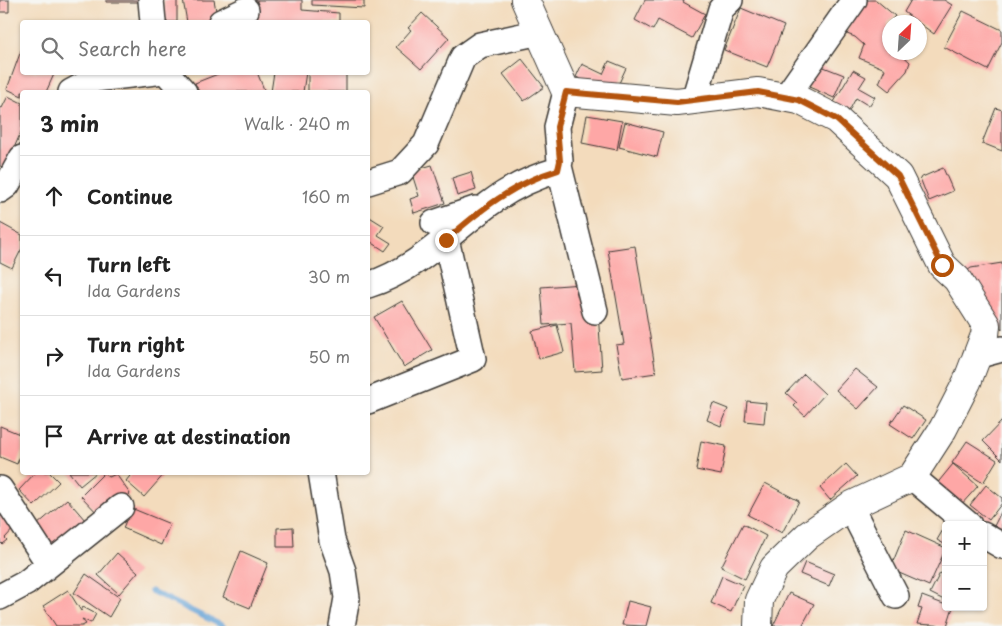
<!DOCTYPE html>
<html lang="en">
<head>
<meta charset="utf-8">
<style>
	:root { --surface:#fff; --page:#f2f2f2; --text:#222; --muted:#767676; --line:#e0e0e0 }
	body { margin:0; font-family:"Playpen Sans",sans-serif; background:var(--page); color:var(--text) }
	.controls { position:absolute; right:15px; bottom:15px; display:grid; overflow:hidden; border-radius:5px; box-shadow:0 1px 4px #0004 }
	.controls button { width:45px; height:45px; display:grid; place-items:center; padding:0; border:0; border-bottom:1px solid var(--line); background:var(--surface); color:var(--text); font:25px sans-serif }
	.compass { position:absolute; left:882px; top:15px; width:45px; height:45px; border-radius:50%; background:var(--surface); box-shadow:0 1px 4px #0004; rotate:25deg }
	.stop { position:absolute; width:15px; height:15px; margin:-11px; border:4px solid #b45309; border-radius:50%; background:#fff }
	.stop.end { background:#b45309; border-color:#fff; box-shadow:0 1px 5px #0008 }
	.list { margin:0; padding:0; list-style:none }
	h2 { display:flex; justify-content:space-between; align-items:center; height:65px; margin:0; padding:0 20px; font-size:21px }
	h2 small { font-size:16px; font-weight:400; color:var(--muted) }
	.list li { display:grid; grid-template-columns:32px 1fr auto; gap:15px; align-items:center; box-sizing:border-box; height:80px; padding:0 20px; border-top:1px solid var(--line) }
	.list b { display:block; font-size:19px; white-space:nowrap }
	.list p { margin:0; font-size:16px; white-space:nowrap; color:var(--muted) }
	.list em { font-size:16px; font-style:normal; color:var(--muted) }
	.icon { flex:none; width:28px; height:28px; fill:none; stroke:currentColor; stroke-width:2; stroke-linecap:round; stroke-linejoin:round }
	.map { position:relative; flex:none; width:1002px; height:626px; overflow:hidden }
	.search { position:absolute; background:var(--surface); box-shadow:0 1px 4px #0004; left:20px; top:20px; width:350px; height:55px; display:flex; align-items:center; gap:12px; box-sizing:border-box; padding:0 18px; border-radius:5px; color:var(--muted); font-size:19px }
	.panel { position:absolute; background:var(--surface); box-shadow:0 1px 4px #0004; left:20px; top:90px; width:350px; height:385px; border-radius:5px }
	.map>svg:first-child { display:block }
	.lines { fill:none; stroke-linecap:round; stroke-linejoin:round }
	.stream { stroke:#63a1d5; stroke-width:5.5 }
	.building { fill:#fea7a6 }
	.minor-casing { stroke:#3c3934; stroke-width:28 }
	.major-casing { stroke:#3c3934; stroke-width:30 }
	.minor { stroke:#fff; stroke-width:25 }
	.major { stroke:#fff; stroke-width:28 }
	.route { stroke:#b45309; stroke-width:6 }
</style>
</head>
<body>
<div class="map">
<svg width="1002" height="626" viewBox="0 0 1002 626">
	<rect width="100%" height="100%" fill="#f6f6f2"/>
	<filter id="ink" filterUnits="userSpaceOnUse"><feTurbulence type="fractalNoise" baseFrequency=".02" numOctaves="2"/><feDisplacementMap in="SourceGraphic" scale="10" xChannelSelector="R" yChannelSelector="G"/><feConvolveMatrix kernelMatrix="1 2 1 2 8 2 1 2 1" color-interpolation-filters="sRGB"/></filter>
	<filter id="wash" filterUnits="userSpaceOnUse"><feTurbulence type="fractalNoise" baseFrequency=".0096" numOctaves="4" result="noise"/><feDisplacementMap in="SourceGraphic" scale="20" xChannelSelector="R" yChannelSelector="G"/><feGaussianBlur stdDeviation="1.12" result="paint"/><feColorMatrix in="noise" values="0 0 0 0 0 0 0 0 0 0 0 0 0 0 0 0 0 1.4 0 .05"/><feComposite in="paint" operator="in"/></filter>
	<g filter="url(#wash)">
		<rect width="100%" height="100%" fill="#f3dbbc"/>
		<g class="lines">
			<path class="stream" d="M 151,591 L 223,626"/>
		</g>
		<g id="blocks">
			<path class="building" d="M 0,0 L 9,0 L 9,12 L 0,12 Z
				M 106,0 L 138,0 L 138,2 L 106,2 Z
				M 164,0 L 177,0 L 177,22 L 164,22 Z
				M 183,0 L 214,0 L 218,21 L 187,22 Z
				M 257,0 L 302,0 L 302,10 L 339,13 L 339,22 L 256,22 Z
				M 312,0 L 364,0 L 364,8 L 312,5 Z
				M 645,0 L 684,0 L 683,2 L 705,14 L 692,38 L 658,20 L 653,30 L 635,20 Z
				M 861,0 L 876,0 L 895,16 L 888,24 L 890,52 L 899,52 L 910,62 L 907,71 L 889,91 L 879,83 L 885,69 L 859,58 L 864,45 L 855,37 L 847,34 Z
				M 911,0 L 944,0 L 952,5 L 934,34 L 904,12 Z
				M 741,8 L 784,26 L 767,67 L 724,50 Z
				M 963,11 L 1002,30 L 1002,42 L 988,70 L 944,47 Z
				M 422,13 L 449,38 L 421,69 L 396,47 L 411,30 L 408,28 Z
				M 22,48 L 22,72 L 55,72 L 46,92 L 22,92 L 22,96 L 7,89 Z
				M 522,59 L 544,87 L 524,101 L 503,74 Z
				M 609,61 L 626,68 L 614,94 L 576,77 L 582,64 L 603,74 Z
				M 816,64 L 844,75 L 834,98 L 807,86 Z
				M 853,70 L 866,77 L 859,88 L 875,97 L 869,106 L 856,98 L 849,111 L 834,102 Z
				M 223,72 L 257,72 L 265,92 L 199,92 L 195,83 Z
				M 274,72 L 306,72 L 303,92 L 271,92 Z
				M 308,72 L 346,72 L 346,92 L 308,92 Z
				M 8,96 L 22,103 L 22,130 L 5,168 L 0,166 L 0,107 L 2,108 Z
				M 996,108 L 1002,110 L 1002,151 L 982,143 Z
				M 587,115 L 622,121 L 617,150 L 582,143 Z
				M 625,122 L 663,132 L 657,157 L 619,147 Z
				M 432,165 L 445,203 L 414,213 L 410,199 L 419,196 L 411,171 Z
				M 943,168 L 953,191 L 929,201 L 920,178 Z
				M 471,172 L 476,190 L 457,196 L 452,178 Z
				M 368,216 L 384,226 L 378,235 L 391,243 L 385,251 L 368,240 Z
				M 0,223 L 22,235 L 22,248 L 12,268 L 0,262 Z
				M 635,246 L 656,373 L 622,378 L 616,345 L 624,344 L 608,250 Z
				M 1002,263 L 1002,329 L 960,276 L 971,268 Z
				M 596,283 L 602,370 L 575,372 L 571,323 L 544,325 L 541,287 Z
				M 402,301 L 432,350 L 404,367 L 374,317 Z
				M 557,325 L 564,352 L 539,359 L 532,331 Z
				M 855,369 L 878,387 L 858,409 L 836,390 Z
				M 804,374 L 825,394 L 805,416 L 794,406 L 797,403 L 786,393 Z
				M 747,401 L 766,403 L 764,423 L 745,421 Z
				M 713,403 L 728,409 L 721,426 L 707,420 Z
				M 903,405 L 926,420 L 913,439 L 890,424 Z
				M 1002,421 L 1002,460 L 983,441 Z
				M 0,426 L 22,435 L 22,450 L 17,464 L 0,457 Z
				M 701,441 L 726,446 L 721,475 L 696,470 Z
				M 967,441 L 997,460 L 983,483 L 952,463 Z
				M 846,464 L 857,476 L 830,500 L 820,488 Z
				M 953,464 L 978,486 L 960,506 L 935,486 Z
				M 36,472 L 49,472 L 59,482 L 34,506 L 19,490 Z
				M 69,472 L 97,472 L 80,486 Z
				M 133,472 L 166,472 L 144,497 L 126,481 Z
				M 104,473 L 109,477 L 116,474 L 130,494 L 101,517 L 81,496 Z
				M 765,483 L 799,501 L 782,533 L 748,515 Z
				M 986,485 L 1002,498 L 1002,503 L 989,520 L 970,505 Z
				M 67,499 L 85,520 L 49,553 L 37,525 Z
				M 0,503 L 16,526 L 5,538 L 7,540 L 2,544 L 0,542 Z
				M 131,508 L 170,524 L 161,545 L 123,528 Z
				M 1002,510 L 1002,530 L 994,526 Z
				M 950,518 L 961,525 L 946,525 L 946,545 L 937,540 Z
				M 743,524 L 766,536 L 745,579 L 721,567 Z
				M 293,527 L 294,547 L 277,547 L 277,528 Z
				M 906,530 L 946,548 L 929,586 L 890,569 Z
				M 241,551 L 268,563 L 250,608 L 223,597 Z
				M 117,553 L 138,572 L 119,594 L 98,575 Z
				M 805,562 L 834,574 L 829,586 L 800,574 Z
				M 940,573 L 946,576 L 946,601 L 930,593 Z
				M 86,574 L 120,598 L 109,617 L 74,593 Z
				M 722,576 L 743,585 L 731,612 L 711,603 Z
				M 68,590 L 81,611 L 83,607 L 96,614 L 91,623 L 82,619 L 86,624 L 82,626 L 56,626 L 43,606 Z
				M 789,593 L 814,604 L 802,626 L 773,626 Z
				M 922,596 L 946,605 L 946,607 L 953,607 L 947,626 L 917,624 L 922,609 L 918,608 Z
				M 628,601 L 651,607 L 646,626 L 622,625 Z"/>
		</g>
	</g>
	<g filter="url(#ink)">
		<use href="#blocks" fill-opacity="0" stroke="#3c3934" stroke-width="1"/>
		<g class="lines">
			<g class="minor-casing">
				<path id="minor" d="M 151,0 L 153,22
					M 221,22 L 246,10
					M 166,72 L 184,92
					M 71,92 L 95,79 L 156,72
					M 786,97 L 854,0
					M 694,100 L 721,9 L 730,0
					M 559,166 L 595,311
					M 368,182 L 400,172 L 426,144 L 463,57 L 480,45 L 540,32
					M 0,190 L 7,185 L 22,158
					M 434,223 L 475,209
					M 368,285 C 416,270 450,233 489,204 C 509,189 534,177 558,170 L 560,161 L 557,127 L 566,92
					M 976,356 L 1002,349
					M 368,401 L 473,359 L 446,239
					M 321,472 L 332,540 L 343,571 L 347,598 L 342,626
					M 912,477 L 969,525
					M 0,489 L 49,564
					M 850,506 L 896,596
					M 983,535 L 1002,546
					M 0,597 L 26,583 L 121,507"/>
			</g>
			<g class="major-casing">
				<path id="major" d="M 525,0 L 566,92 L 677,102 L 758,92 L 799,100 L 836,119 L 898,176 L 942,265 L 957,279 L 986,325 L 985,335 L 967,382 L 943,429 L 912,477 L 850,506 L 807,536 L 774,568 L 759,600 L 758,626"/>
			</g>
			<use href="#minor" class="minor"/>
			<use href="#major" class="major"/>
		</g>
	</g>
	<g class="lines" filter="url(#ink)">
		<path class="route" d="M 446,240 C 480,210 514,183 558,170 L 560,161 L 557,127 L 566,92 L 677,102 L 758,92 L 799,100 L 836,119 L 898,176 L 942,265"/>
	</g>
</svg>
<div class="controls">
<button>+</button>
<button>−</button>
</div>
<svg class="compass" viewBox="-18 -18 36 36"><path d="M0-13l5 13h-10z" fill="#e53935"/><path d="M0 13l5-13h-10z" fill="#767676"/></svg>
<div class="stop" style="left:942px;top:265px"></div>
<div class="stop end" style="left:446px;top:240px"></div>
<div class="search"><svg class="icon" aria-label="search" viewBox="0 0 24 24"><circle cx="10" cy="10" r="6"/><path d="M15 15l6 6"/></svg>Search here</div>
<section class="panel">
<h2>3 min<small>Walk · 240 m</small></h2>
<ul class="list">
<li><svg class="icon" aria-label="ahead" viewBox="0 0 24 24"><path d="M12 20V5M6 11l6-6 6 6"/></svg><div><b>Continue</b></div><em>160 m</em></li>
<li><svg class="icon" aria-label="left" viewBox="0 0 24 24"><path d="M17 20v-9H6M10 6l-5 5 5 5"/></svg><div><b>Turn left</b><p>Ida Gardens</p></div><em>30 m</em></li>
<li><svg class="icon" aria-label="right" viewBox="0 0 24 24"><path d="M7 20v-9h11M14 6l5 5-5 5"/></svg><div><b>Turn right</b><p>Ida Gardens</p></div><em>50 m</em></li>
<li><svg class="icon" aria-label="arrive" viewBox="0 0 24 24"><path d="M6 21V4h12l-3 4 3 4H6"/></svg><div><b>Arrive at destination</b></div></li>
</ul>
</section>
</div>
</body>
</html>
